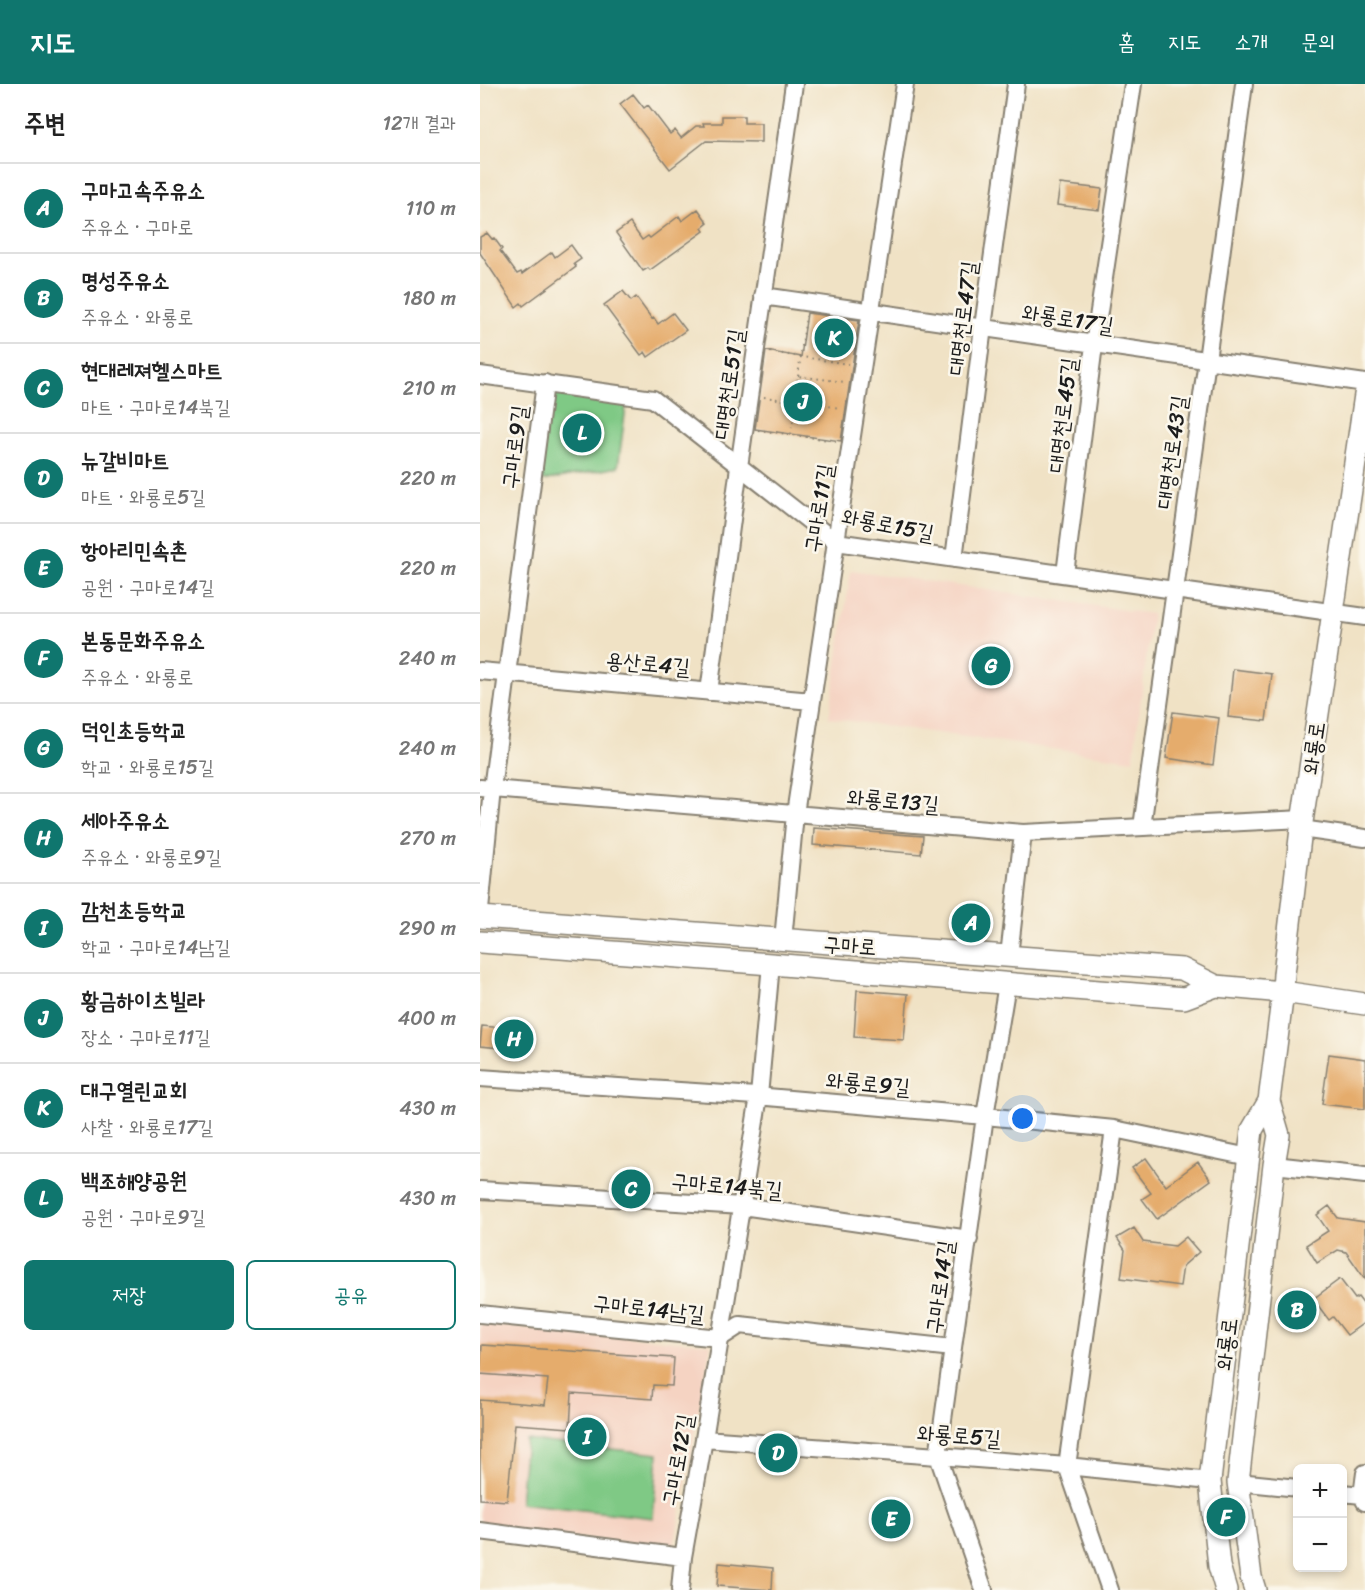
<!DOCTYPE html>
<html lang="ko">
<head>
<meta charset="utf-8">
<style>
	:root { --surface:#fff; --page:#f6f6f6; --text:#222; --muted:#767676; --line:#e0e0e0; --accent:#0f766e }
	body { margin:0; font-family:Sriracha,"Poor Story",sans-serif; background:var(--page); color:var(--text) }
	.controls { position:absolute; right:18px; bottom:18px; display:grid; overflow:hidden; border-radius:9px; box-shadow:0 3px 9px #0003 }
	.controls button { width:54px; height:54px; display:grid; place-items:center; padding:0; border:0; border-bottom:2px solid var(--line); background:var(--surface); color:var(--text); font:30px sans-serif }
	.you { position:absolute; left:543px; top:1035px; width:21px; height:21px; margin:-15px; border:4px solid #fff; border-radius:50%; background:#1a73e8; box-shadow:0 0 0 9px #1a73e833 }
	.badge { display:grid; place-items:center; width:39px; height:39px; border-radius:50%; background:var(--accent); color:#fff; font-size:20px; font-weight:700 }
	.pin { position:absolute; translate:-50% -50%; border:3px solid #fff; box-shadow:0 2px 6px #0006 }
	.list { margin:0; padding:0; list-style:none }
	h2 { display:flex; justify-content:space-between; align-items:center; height:78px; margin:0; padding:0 24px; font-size:26px }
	h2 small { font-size:20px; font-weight:400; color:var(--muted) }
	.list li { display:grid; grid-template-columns:39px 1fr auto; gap:18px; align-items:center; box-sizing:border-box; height:90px; padding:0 24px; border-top:2px solid var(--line) }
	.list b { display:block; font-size:22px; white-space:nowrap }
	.list p { margin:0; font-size:20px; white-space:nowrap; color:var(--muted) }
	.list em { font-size:20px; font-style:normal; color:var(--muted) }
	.actions { display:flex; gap:12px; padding:18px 24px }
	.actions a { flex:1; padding:14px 0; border:2px solid var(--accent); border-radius:9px; text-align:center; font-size:21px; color:var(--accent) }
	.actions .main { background:var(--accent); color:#fff }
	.map { position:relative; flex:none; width:885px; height:1506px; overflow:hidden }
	header { display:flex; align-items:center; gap:36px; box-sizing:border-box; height:84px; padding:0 30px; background:var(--accent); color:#fff }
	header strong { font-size:28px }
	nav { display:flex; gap:33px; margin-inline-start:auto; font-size:21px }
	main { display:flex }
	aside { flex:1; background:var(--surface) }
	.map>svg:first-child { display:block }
	.built { fill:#f5d3c2 }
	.green { fill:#7fc985; stroke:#4e7250; stroke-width:1.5 }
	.building { fill:#e5ac6c }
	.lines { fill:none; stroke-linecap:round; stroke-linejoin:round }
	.minor-casing { stroke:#867f70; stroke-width:20 }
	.major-casing { stroke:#867f70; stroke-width:24 }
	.path { stroke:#867f70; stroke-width:2; stroke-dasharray:1.5 4.5; stroke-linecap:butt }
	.minor { stroke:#fff; stroke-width:16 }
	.major { stroke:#fff; stroke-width:21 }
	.labels { text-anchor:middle; stroke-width:5; stroke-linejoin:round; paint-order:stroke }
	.street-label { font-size:22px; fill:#1c1c1c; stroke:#fbf7ec }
</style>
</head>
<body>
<header>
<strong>지도</strong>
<nav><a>홈</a><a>지도</a><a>소개</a><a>문의</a></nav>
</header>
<main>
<aside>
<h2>주변<small>12개 결과</small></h2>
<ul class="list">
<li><span class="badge">A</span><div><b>구마고속주유소</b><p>주유소 · 구마로</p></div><em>110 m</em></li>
<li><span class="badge">B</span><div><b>명성주유소</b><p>주유소 · 와룡로</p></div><em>180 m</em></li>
<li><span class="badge">C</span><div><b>현대레져헬스마트</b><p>마트 · 구마로14북길</p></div><em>210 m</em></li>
<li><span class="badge">D</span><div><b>뉴갈비마트</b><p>마트 · 와룡로5길</p></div><em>220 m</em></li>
<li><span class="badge">E</span><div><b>항아리민속촌</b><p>공원 · 구마로14길</p></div><em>220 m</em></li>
<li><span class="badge">F</span><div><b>본동문화주유소</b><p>주유소 · 와룡로</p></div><em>240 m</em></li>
<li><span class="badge">G</span><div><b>덕인초등학교</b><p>학교 · 와룡로15길</p></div><em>240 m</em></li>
<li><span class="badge">H</span><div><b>세아주유소</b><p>주유소 · 와룡로9길</p></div><em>270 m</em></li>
<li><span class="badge">I</span><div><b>감천초등학교</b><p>학교 · 구마로14남길</p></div><em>290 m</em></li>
<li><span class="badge">J</span><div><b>황금하이츠빌라</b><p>장소 · 구마로11길</p></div><em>400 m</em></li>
<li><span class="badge">K</span><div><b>대구열린교회</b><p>사찰 · 와룡로17길</p></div><em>430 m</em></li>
<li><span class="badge">L</span><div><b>백조해양공원</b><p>공원 · 구마로9길</p></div><em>430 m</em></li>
</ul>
<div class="actions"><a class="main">저장</a><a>공유</a></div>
</aside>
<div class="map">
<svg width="885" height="1506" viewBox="0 0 885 1506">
	<rect width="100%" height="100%" fill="#fbf7ec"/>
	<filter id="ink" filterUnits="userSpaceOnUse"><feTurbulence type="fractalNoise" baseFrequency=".0167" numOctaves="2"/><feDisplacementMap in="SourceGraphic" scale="12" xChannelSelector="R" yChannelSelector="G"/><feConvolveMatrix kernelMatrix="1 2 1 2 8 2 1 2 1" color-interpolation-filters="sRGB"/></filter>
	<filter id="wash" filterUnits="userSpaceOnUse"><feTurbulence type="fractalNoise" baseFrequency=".008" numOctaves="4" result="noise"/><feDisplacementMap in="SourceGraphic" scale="24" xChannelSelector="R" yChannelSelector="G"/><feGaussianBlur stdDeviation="1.35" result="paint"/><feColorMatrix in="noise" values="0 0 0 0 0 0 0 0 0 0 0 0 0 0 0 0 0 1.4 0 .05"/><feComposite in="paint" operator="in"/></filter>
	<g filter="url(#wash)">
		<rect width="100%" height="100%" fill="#f0e2c5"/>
		<path class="built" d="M 371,486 L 672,530 L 653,676 L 349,634 Z
			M 0,1240 L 231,1260 L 194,1463 L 0,1445 Z"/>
		<path class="green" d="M 67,304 L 147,315 L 138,383 L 56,398 Z
			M 46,1356 L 178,1370 L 173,1434 L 40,1419 Z"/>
		<g id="blocks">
			<path class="building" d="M 153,10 L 164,24 L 168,21 L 190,50 L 195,46 L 201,54 L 216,42 L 224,42 L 223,39 L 242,39 L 242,32 L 264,32 L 264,39 L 281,39 L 281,58 L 226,57 L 190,85 L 140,20 Z
				M 580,100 L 622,105 L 619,126 L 577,121 Z
				M 218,125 L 228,139 L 222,144 L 224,147 L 170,186 L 168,184 L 163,187 L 136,149 L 150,139 L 162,156 L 168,152 L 170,154 L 199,132 L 202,137 Z
				M 7,149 L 12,155 L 14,154 L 22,165 L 20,167 L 37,190 L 41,188 L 42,190 L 72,168 L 75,173 L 91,161 L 101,175 L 94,180 L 96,183 L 43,222 L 41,219 L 36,223 L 0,169 L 0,153 Z
				M 143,207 L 151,217 L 156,213 L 172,235 L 174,234 L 178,240 L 193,229 L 206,246 L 168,273 L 165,268 L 161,271 L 124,221 Z
				M 327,229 L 379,236 L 361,357 L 275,345 L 286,267 L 321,273 Z
				M 753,585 L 792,590 L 786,637 L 748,633 Z
				M 693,628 L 739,634 L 733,681 L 686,674 Z
				M 334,744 L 443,752 L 441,770 L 333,761 Z
				M 377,906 L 428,910 L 424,956 L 374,953 Z
				M 2,942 L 45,946 L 43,966 L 0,962 Z
				M 849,970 L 885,975 L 885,1025 L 842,1020 Z
				M 666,1074 L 686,1102 L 718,1078 L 731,1096 L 677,1135 L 662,1115 L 671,1109 L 652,1084 Z
				M 849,1122 L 858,1134 L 885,1138 L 885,1195 L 866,1168 L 858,1166 L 837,1179 L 826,1161 L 848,1147 L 837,1131 Z
				M 654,1144 L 663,1158 L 695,1162 L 706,1153 L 719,1168 L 703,1182 L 700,1202 L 641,1194 L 645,1166 L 637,1154 Z
				M 860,1195 L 875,1215 L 878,1213 L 885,1222 L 885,1238 L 867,1251 L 853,1233 L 849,1236 L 833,1215 Z
				M 2,1261 L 194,1274 L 192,1302 L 173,1301 L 172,1315 L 92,1309 L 90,1344 L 35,1340 L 27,1417 L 0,1415 L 0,1316 L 65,1321 L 68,1295 L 0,1290 Z
				M 239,1479 L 293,1484 L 292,1506 L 237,1502 Z"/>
		</g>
	</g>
	<g filter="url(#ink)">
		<use href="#blocks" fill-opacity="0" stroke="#867f70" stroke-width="1.5"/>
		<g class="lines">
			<g class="minor-casing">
				<path id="minor" d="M 283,212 L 885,299
					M 0,291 L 173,315 L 356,458 L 885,533
					M 474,475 L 503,243 L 536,0
					M 585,490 L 614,261 L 653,0
					M 0,587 L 332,617
					M 229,608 L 259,383 L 314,0
					M 0,704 L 543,749 L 823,735
					M 662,743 L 727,276 L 764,0
					M 821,745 L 885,754
					M 0,826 L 12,705 L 65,299
					M 303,856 L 315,730 L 425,0
					M 529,872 L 543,749
					M 0,994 L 276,1012 L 505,1032 L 634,1045 L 769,1073
					M 794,1081 L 885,1091
					M 0,1106 L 262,1122 L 489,1155
					M 0,1230 L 240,1254 L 260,1241 L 473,1264
					M 224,1355 L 458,1372 L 587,1382 L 730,1397
					M 885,1389 L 882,1411 L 885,1418
					M 758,1398 L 818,1404
					M 862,1409 L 882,1411
					M 0,1447 L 203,1473
					M 200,1506 L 203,1473 L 224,1355 L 279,1012 L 291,880
					M 504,1506 L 458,1372 L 505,1032 L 527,900
					M 630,1506 L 587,1382 L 634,1045"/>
			</g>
			<g class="major-casing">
				<path id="major" d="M 0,833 L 702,885 L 736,902 L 803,908 L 885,920
					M 0,858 L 291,880 L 704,914 L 736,902
					M 746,1506 L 739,1482 L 730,1397 L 772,1046 L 789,1017 L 803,908 L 804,890 L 821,745 L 885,311
					M 775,1506 L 771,1493 L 758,1398 L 794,1081 L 799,1051 L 789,1017"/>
			</g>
			<path class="path" d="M 290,268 L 368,280
				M 318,292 L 326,232
				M 284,313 L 361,324
				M 278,346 L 356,357
				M 311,350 L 318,292 L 365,298"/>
			<use href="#minor" class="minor"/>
			<use href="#major" class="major"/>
		</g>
	</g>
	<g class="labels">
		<g class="street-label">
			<text transform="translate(482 234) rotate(-83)" y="8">대명천로47길</text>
			<text transform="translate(588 234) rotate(9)" y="8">와룡로17길</text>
			<text transform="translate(248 300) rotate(-82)" y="8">대명천로51길</text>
			<text transform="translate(582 331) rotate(-83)" y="8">대명천로45길</text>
			<text transform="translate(34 363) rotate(-83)" y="8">구마로9길</text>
			<text transform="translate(691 368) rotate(-82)" y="8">대명천로43길</text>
			<text transform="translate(338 424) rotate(-81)" y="8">구마로11길</text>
			<text transform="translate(408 440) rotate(11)" y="8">와룡로15길</text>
			<text transform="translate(168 579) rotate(5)" y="8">용산로4길</text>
			<text transform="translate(833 664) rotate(-82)" y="8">와룡로</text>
			<text transform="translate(413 716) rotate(5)" y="8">와룡로13길</text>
			<text transform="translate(370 861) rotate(4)" y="8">구마로</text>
			<text transform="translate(388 999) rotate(5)" y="8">와룡로9길</text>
			<text transform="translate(247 1101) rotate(5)" y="8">구마로14북길</text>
			<text transform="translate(459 1203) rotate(-82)" y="8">구마로14길</text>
			<text transform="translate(169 1224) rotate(6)" y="8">구마로14남길</text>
			<text transform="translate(746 1260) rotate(-83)" y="8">와룡로</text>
			<text transform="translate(479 1351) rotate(4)" y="8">와룡로5길</text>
			<text transform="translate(197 1376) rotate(-80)" y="8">구마로12길</text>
		</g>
	</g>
</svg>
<div class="controls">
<button>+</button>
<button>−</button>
</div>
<div class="you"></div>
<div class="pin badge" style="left:491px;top:839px">A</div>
<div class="pin badge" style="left:817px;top:1226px">B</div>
<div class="pin badge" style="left:151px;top:1105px">C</div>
<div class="pin badge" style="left:298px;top:1369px">D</div>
<div class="pin badge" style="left:411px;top:1435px">E</div>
<div class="pin badge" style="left:746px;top:1433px">F</div>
<div class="pin badge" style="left:511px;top:582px">G</div>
<div class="pin badge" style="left:34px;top:955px">H</div>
<div class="pin badge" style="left:107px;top:1353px">I</div>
<div class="pin badge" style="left:323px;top:318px">J</div>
<div class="pin badge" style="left:354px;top:254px">K</div>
<div class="pin badge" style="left:102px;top:349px">L</div>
</div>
</main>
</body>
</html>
